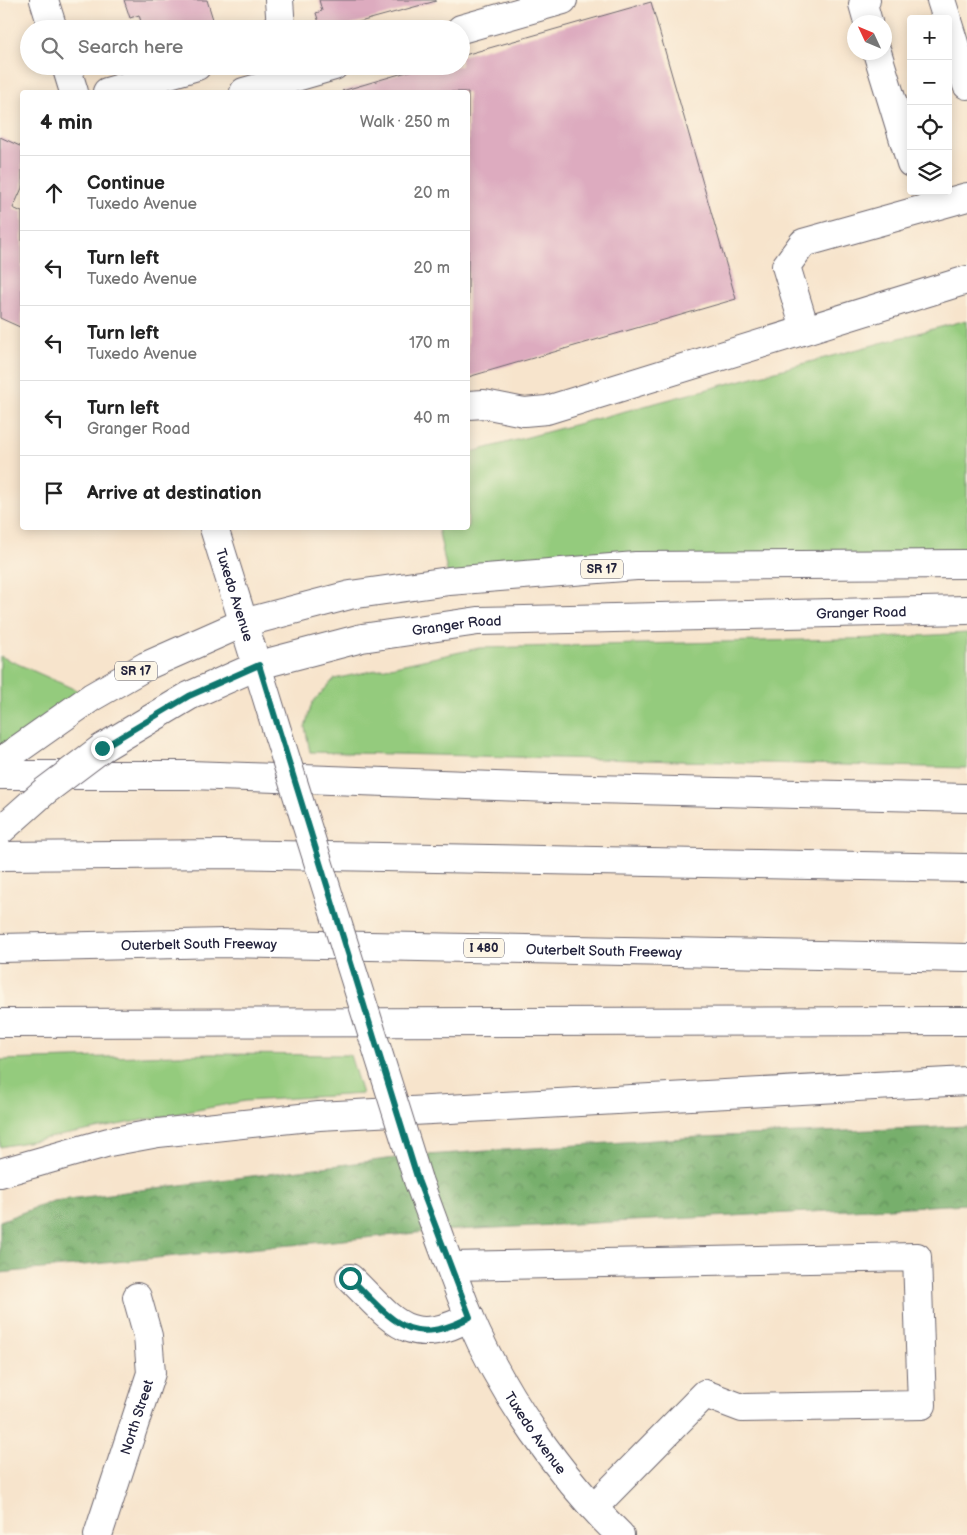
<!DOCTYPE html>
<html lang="en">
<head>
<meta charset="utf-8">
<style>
	:root { --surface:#fff; --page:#f2f2f2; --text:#222; --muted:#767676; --line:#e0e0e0 }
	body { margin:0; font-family:"Balsamiq Sans",sans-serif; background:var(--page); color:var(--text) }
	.controls { position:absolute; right:15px; top:15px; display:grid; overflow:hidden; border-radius:5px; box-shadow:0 2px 12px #0003 }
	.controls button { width:45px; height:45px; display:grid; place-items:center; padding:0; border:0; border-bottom:1px solid var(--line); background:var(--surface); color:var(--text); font:25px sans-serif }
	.compass { position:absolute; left:847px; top:15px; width:45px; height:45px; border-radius:50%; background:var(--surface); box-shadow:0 2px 12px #0003; rotate:314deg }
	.stop { position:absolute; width:15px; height:15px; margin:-11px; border:4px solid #0f766e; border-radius:50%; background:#fff }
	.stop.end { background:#0f766e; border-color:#fff; box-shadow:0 1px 5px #0008 }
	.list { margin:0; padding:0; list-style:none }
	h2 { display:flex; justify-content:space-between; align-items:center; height:65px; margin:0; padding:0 20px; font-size:21px }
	h2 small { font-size:16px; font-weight:400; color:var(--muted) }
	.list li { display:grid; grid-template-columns:32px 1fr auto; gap:15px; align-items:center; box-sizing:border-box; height:75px; padding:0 20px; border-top:1px solid var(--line) }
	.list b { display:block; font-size:19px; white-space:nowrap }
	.list p { margin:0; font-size:16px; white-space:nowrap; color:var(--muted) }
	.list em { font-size:16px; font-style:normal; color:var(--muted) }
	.icon { flex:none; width:28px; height:28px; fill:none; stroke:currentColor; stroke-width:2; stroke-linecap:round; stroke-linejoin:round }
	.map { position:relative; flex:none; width:967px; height:1535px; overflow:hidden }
	.search { position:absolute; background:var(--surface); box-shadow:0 2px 12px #0003; left:20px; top:20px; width:450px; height:55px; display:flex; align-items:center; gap:12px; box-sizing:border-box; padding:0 18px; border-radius:28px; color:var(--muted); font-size:19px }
	.panel { position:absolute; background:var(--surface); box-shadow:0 2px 12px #0003; left:20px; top:90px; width:450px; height:440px; border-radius:5px }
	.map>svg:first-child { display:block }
	.grass { fill:#94cb7d; stroke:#5b765c }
	.forest { fill:url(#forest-crowns); stroke:#4c6854 }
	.building { fill:#ddabbf }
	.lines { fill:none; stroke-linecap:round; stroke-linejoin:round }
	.minor-casing { stroke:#6d666e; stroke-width:30 }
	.major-casing { stroke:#6d666e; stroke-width:30 }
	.highway-casing { stroke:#6d666e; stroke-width:30 }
	.minor { stroke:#fff; stroke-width:28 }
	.major { stroke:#fff; stroke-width:28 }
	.highway { stroke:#fff; stroke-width:28 }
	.minor-bridge-casing { stroke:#6d666e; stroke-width:30; stroke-linecap:butt }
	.major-bridge-casing { stroke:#6d666e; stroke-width:30; stroke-linecap:butt }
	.minor-bridge { stroke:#fff; stroke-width:28 }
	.major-bridge { stroke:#fff; stroke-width:28 }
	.route { stroke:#0f766e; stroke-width:6 }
	.labels { text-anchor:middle; stroke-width:4.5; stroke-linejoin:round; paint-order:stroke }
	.shield { fill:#fcf5e5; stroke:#63616e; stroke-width:1 }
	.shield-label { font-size:12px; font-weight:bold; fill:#22223b }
	.street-label { font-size:14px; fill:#22223b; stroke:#fcf5e5 }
</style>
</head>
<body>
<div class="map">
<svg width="967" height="1535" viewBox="0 0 967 1535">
	<defs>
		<pattern id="forest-crowns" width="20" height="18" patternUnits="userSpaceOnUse" patternTransform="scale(1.25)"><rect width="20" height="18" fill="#77af6c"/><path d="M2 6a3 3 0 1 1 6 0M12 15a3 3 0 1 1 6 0" fill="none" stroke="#618e5a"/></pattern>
	</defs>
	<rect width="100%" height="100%" fill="#fcf5e5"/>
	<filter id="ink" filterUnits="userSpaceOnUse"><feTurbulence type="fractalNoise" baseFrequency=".02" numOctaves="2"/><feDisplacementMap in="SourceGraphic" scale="10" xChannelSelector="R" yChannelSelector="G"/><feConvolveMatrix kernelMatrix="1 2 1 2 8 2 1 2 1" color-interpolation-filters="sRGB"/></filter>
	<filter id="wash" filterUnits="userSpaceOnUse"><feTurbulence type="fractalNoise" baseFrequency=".0096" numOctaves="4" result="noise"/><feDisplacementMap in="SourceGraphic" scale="20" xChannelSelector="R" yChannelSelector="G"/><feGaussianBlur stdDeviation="1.12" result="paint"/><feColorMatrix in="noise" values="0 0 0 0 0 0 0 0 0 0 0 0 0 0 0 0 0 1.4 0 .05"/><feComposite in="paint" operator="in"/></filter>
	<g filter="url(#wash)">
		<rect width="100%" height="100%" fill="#f7e4cc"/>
		<path class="grass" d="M 967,320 L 967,564 L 449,581 L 438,528 L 468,528 L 468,453 Z
			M 967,633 L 967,768 L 310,752 L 305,727 L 312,703 L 334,679 L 479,648 L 883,638 Z
			M 0,656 L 92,697 L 0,762 Z
			M 212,1054 L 350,1055 L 362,1094 L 245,1101 L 0,1147 L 0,1060 Z"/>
		<path class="forest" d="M 967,1126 L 967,1204 L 437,1231 L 0,1273 L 0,1221 L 53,1201 L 411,1156 L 700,1137 Z"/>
		<g id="blocks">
			<path class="building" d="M 124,0 L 207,0 L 216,29 L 143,29 L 139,15 L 130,18 Z
				M 319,0 L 436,0 L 436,1 L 334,29 L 321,29 L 316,13 L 322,11 Z
				M 651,2 L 736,299 L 468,377 L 468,92 L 342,92 L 342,91 L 427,66 L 461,66 L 461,56 Z
				M 0,137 L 22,147 L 22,188 L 13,208 L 22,212 L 22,328 L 0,318 Z"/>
		</g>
	</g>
	<g filter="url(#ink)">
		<use href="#blocks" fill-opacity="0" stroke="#6d666e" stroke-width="1"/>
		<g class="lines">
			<g class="minor-casing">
				<g id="minor">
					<path d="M 44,0 L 53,29"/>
					<path d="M 279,0 L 281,29"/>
					<path d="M 866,0 L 863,4 L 868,22"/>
					<path d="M 941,0 L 947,19"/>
					<path d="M 948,24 L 967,85"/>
					<path d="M 461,29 L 563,0"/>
					<path d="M 877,52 L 911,163"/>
					<path d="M 66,66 L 74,92"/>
					<path d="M 107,92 L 197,66"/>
					<path d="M 244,92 L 334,66"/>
					<path d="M 805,329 L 786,266 L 803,243 L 967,197"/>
					<path d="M 468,405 L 484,404 L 524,412 L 547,410 L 967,280"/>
					<path id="s1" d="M 214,528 C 235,596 257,665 278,734"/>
					<path id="s2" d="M 418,1180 C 435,1225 451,1271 469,1316 C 502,1394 559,1476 620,1535"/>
					<path d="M 451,1266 L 917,1257 L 922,1405 L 742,1408 L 705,1394 L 594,1507"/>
					<path d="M 350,1278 C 393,1320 408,1350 470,1317"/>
					<path id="s3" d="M 98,1535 L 151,1373 L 148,1336 L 137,1297"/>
				</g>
			</g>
			<g class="major-casing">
				<g id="major">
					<path id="s4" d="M 102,748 L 189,696 L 259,665 L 362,638 L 478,621 L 967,610"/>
					<path d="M 0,762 L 92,697 L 146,666 L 243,623 L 350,595 L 449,581 L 636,566 L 967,564"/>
				</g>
			</g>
			<g class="highway-casing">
				<g id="highway">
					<path d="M 0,775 L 189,775 L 553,788 L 967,798"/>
					<path d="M 0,856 L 227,854 L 967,868"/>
					<path id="s5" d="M 0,948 L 225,943 L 967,958"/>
					<path d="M 0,1023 L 967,1021"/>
					<path d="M 0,1173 L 109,1142 L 158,1133 L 319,1116 L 967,1081"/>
				</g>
			</g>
			<use href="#minor" class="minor"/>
			<use href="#major" class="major"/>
			<use href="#highway" class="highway"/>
			<g class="minor-bridge-casing">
				<path id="minor-bridge" d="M 278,734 L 418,1180"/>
			</g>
			<g class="major-bridge-casing">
				<path id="major-bridge" d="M 0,831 L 45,791 L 102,748"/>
			</g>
			<use href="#minor-bridge" class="minor-bridge"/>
			<use href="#major-bridge" class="major-bridge"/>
		</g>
	</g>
	<g class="lines" filter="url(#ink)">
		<path class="route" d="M 102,748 L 189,696 L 259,665 L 418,1180 L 470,1317 C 409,1350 392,1319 350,1278"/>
	</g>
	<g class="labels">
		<g class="shield">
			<rect x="581" y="559.5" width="42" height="19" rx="4"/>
			<rect x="115" y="661.5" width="42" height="19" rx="4"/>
			<rect x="464" y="938.5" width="40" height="19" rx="4"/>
		</g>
		<g class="shield-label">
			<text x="602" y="573">SR 17</text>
			<text x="136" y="675">SR 17</text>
			<text x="484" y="952">I 480</text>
		</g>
		<g class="street-label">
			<text dy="5" stroke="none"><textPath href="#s1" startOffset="70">Tuxedo Avenue</textPath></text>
			<text dy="5" stroke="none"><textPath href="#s4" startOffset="785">Granger Road</textPath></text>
			<text dy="5" stroke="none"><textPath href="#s4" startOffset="380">Granger Road</textPath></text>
			<text dy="5" stroke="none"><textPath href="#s5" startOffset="199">Outerbelt South Freeway</textPath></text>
			<text dy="5" stroke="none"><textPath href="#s5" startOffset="604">Outerbelt South Freeway</textPath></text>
			<text dy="5" stroke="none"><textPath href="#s3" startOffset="124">North Street</textPath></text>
			<text dy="5" stroke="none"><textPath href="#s2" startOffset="280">Tuxedo Avenue</textPath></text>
		</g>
	</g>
</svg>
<div class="controls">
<button>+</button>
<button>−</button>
<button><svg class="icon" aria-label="locate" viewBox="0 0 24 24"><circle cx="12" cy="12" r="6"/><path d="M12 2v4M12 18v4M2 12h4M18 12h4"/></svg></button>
<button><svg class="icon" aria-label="layers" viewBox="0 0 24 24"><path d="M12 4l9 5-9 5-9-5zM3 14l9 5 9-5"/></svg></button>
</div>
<svg class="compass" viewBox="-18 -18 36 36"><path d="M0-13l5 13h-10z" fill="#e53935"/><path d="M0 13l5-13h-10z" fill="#767676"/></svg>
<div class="stop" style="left:350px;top:1278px"></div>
<div class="stop end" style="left:102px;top:748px"></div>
<div class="search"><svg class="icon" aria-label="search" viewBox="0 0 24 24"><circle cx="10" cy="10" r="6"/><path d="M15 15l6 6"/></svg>Search here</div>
<section class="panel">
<h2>4 min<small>Walk · 250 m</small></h2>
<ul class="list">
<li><svg class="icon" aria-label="ahead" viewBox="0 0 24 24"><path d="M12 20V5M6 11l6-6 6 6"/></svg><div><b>Continue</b><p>Tuxedo Avenue</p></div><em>20 m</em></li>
<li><svg class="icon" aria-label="left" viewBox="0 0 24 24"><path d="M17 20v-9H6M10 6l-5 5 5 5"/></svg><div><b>Turn left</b><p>Tuxedo Avenue</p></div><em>20 m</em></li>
<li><svg class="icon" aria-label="left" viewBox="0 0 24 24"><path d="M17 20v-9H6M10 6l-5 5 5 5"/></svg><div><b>Turn left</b><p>Tuxedo Avenue</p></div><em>170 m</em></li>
<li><svg class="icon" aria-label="left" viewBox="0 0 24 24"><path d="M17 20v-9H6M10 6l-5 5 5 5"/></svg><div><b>Turn left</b><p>Granger Road</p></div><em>40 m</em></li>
<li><svg class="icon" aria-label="arrive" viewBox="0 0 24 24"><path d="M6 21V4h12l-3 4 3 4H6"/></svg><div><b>Arrive at destination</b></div></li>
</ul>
</section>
</div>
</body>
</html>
